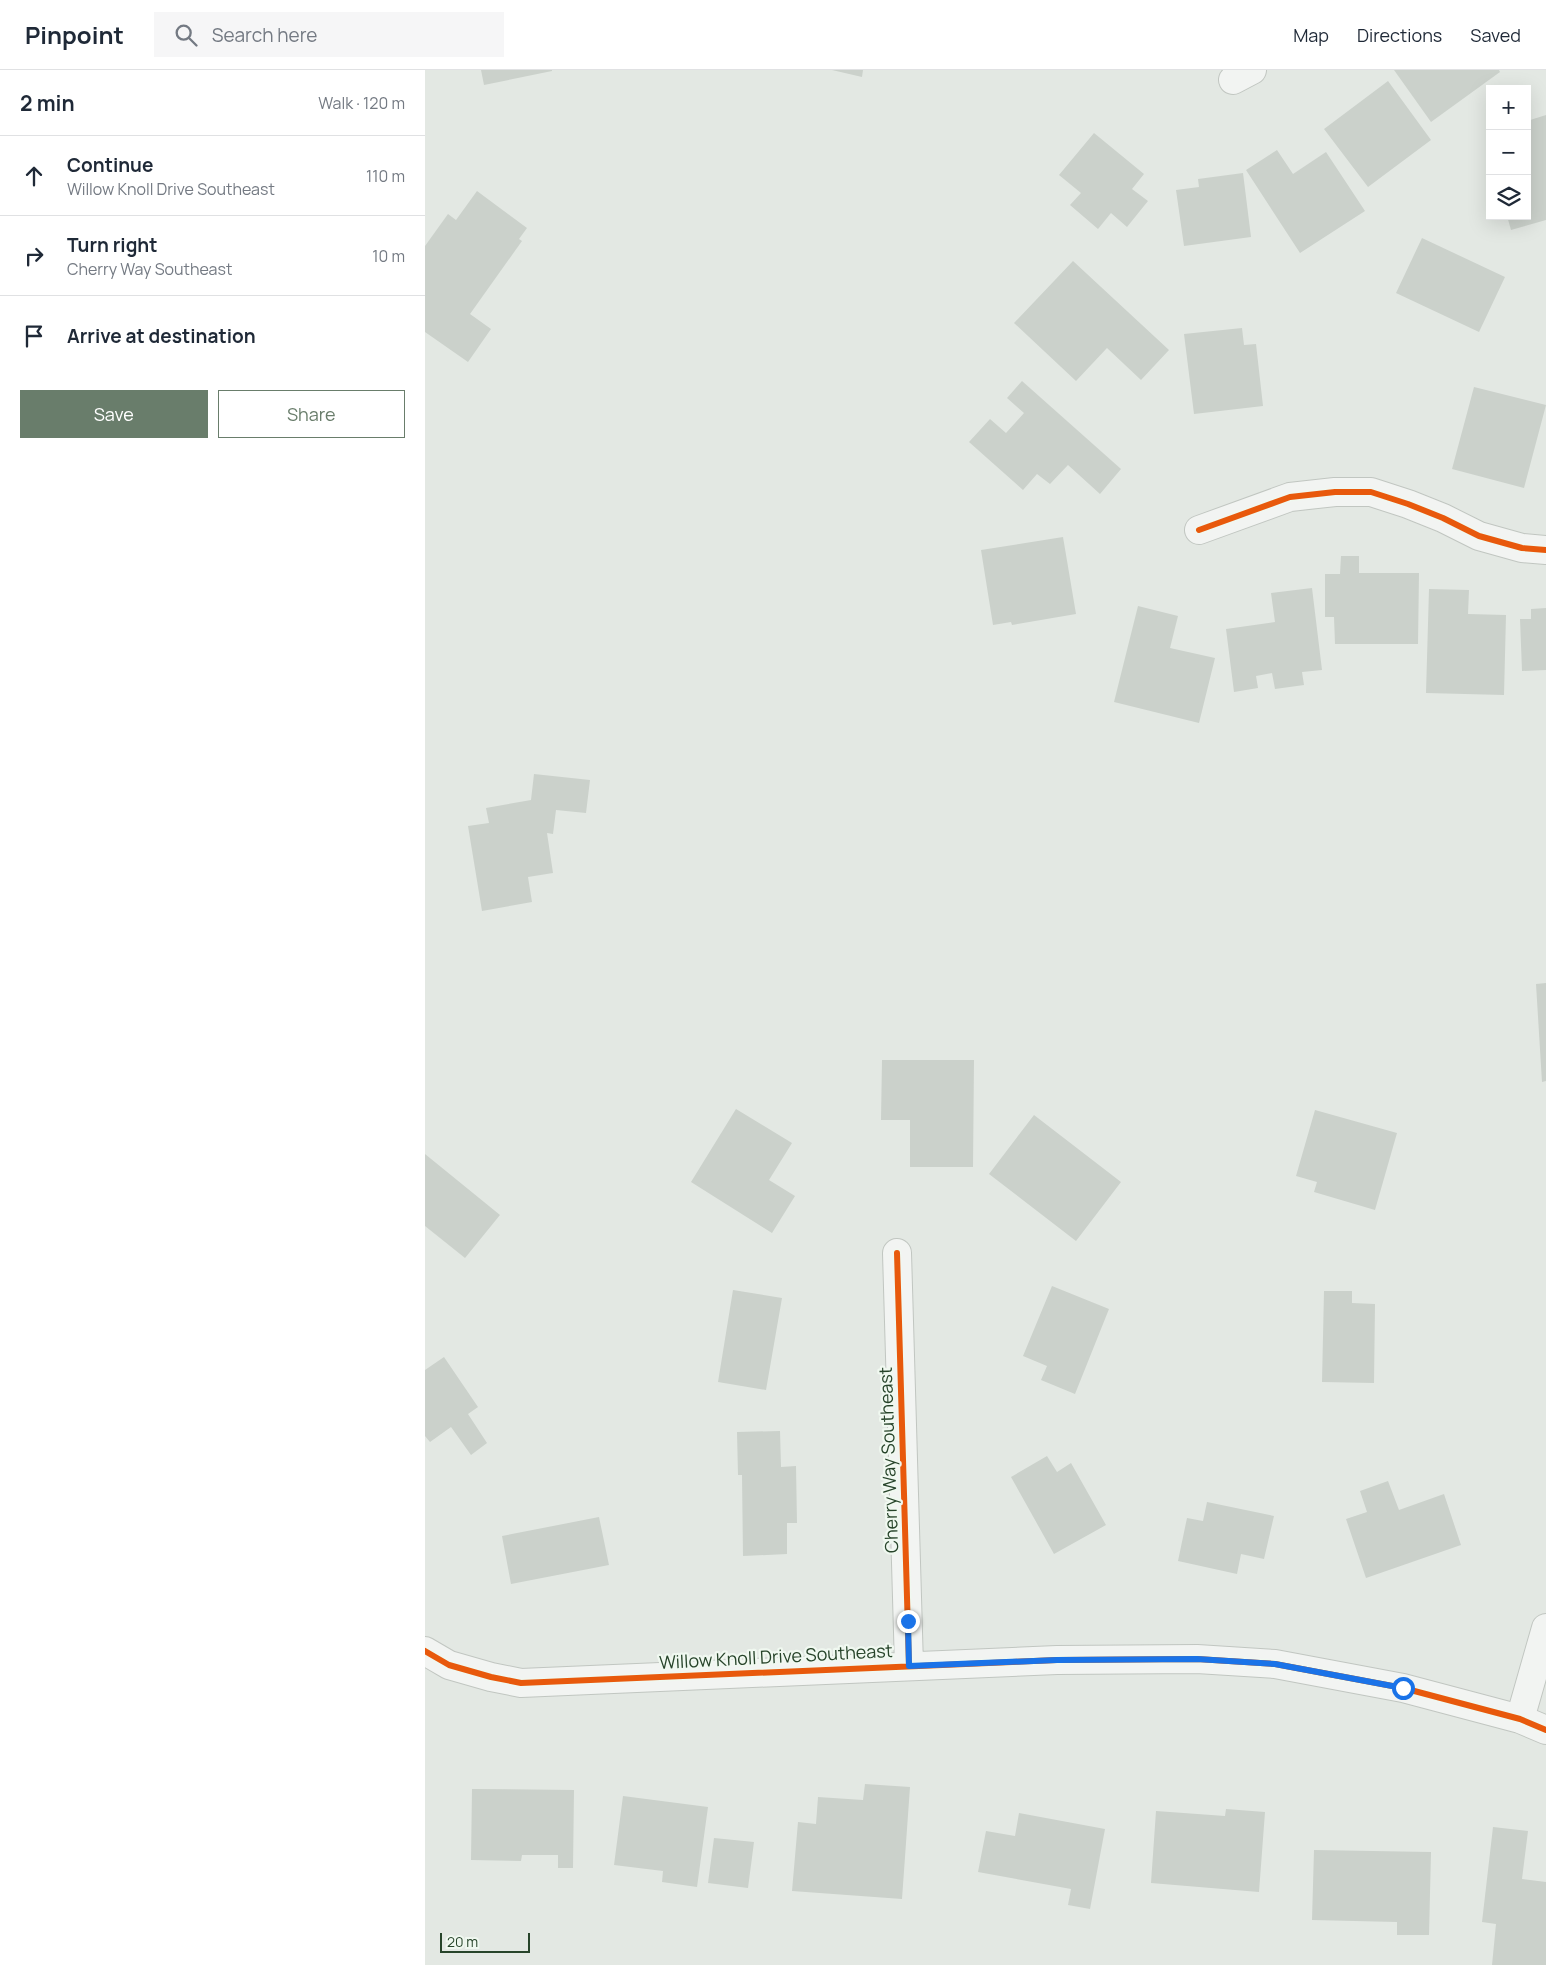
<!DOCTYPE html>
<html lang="en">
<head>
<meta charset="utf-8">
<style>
	:root { --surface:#fff; --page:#f6f6f7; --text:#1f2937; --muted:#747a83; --line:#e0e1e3; --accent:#697d6b }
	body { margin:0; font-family:Manrope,sans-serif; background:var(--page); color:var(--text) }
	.controls { position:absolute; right:15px; top:15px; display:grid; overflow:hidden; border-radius:0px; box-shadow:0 5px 20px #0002 }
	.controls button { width:45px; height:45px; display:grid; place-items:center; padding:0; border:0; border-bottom:1px solid var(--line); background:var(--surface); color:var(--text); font:25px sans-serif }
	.scale { position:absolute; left:15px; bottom:12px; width:90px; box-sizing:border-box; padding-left:5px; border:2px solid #27442a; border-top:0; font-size:14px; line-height:18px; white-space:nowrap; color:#27442a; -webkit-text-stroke:4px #f0f8f0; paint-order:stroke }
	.stop { position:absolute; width:15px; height:15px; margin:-11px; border:4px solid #1a73e8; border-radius:50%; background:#fff }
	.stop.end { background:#1a73e8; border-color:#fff; box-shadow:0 1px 5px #0008 }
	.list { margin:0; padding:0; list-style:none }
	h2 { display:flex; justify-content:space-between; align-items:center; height:65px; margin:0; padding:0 20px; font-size:21px }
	h2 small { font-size:16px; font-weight:400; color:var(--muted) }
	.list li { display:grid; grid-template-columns:32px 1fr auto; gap:15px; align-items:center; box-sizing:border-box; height:80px; padding:0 20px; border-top:1px solid var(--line) }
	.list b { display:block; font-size:19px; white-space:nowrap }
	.list p { margin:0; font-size:16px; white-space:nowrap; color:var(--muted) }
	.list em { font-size:16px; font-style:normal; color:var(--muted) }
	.actions { display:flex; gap:10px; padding:15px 20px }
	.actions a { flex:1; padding:11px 0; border:1px solid var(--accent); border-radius:0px; text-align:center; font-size:18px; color:var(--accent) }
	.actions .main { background:var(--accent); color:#fff }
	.icon { flex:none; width:28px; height:28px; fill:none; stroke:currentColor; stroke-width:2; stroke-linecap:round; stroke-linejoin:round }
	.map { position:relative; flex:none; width:1121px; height:1895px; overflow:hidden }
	header { display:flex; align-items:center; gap:30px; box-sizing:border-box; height:70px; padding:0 25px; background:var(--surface); border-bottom:1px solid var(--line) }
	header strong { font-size:24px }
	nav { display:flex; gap:28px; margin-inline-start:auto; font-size:18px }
	.search { width:350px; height:45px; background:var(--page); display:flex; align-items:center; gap:12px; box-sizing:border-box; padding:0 18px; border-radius:0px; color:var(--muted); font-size:19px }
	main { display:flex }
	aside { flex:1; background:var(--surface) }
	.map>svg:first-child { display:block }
	.building { fill:#cbd1cb }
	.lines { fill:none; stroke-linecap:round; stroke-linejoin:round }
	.minor-casing { stroke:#c1c6c1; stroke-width:30 }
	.minor { stroke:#f2f4f2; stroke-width:28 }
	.cycleway-casing { stroke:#f0f8f0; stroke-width:9 }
	.cycleway { stroke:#e8590c; stroke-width:6 }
	.route { stroke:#1a73e8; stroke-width:6 }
	.labels { text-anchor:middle; stroke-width:4.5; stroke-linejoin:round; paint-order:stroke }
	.street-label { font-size:18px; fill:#27442a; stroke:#f0f8f0 }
</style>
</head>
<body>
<header>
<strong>Pinpoint</strong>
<div class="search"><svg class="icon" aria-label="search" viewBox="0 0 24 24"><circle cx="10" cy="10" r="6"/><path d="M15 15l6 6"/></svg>Search here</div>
<nav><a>Map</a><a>Directions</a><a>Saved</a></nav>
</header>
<main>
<aside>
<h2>2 min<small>Walk · 120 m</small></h2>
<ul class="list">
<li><svg class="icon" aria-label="ahead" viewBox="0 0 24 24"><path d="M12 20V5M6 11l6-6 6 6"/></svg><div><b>Continue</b><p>Willow Knoll Drive Southeast</p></div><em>110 m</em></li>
<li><svg class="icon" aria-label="right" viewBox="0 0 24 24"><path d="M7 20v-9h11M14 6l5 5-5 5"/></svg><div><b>Turn right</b><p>Cherry Way Southeast</p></div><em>10 m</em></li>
<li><svg class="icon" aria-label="arrive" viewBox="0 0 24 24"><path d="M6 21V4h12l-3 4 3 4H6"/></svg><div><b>Arrive at destination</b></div></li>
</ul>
<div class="actions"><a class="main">Save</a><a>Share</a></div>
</aside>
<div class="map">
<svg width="1121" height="1895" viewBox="0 0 1121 1895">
	<rect width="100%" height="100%" fill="#e3e8e3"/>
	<path class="building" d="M 56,0 L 127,0 L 127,1 L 59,15 Z
		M 407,0 L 438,0 L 437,7 Z
		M 969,0 L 1074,0 L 1075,2 L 1006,52 Z
		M 963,11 L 1006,70 L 943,117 L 899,59 Z
		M 1121,45 L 1121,150 L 1086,160 L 1082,146 L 1102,146 L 1102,51 Z
		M 669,63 L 719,104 L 707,119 L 723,131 L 702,157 L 686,143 L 673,159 L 645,135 L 656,123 L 634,105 Z
		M 852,80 L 868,104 L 901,82 L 940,141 L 875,183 L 821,100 Z
		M 818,103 L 826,167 L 759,176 L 751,120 L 774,117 L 773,109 Z
		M 52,121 L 102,158 L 94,169 L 97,171 L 45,244 L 66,259 L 43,292 L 0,262 L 0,176 L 23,144 L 31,150 Z
		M 997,168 L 1080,207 L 1054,262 L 971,223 Z
		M 648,191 L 744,280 L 716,310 L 682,278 L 651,311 L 589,253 Z
		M 817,258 L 819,275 L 831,274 L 838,336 L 769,344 L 759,264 Z
		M 597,311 L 696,399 L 675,424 L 643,395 L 625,414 L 612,404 L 598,420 L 544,372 L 565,349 L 581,363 L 599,343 L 582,328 Z
		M 1049,317 L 1121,335 L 1099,418 L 1027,399 Z
		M 638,467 L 651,544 L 587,555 L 586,552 L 568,555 L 556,480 Z
		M 916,486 L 934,486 L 934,503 L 994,503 L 993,574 L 910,574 L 909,547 L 900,547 L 900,504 L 915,504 Z
		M 887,518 L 897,600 L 877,602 L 879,615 L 850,619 L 847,603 L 831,606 L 833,618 L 809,622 L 801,559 L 850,552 L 846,523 Z
		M 1004,519 L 1044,520 L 1043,544 L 1081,545 L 1079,625 L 1001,623 Z
		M 713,536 L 753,546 L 745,578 L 790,588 L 774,653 L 689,632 Z
		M 1121,538 L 1121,600 L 1097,601 L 1095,549 L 1106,549 L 1106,539 Z
		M 109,704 L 165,710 L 161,743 L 131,740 L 128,764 L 122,763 L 128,803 L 103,807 L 107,832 L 57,841 L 43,756 L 64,753 L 61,738 L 106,730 Z
		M 1121,913 L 1121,1011 L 1117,1012 L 1111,914 Z
		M 457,990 L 549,990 L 548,1097 L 485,1097 L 485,1050 L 456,1050 Z
		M 311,1039 L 367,1073 L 344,1110 L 370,1126 L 347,1163 L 266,1112 Z
		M 890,1040 L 972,1063 L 950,1140 L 889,1122 L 892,1112 L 871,1106 Z
		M 609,1045 L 696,1112 L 651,1171 L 564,1104 Z
		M 0,1084 L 75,1145 L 40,1188 L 0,1156 Z
		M 627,1216 L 684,1239 L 650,1324 L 616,1310 L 622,1296 L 598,1286 Z
		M 308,1220 L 357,1228 L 341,1320 L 293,1312 Z
		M 899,1221 L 927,1221 L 927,1233 L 950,1234 L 949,1313 L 897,1312 Z
		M 19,1287 L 53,1337 L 43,1344 L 62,1373 L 46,1385 L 26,1357 L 5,1372 L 0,1366 L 0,1300 Z
		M 355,1361 L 356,1397 L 371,1396 L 372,1453 L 362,1453 L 362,1484 L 318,1486 L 317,1405 L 313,1405 L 312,1362 Z
		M 622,1386 L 632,1402 L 646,1393 L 681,1455 L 629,1484 L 586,1407 Z
		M 963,1411 L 974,1440 L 1019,1424 L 1036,1475 L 941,1508 L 921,1449 L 942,1442 L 935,1421 Z
		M 782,1432 L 849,1446 L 839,1489 L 816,1484 L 812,1504 L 753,1491 L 762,1448 L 778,1451 Z
		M 174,1447 L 184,1495 L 86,1514 L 77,1466 Z
		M 440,1714 L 485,1717 L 477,1829 L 367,1821 L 373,1752 L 391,1754 L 393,1727 L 438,1730 Z
		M 47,1719 L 149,1720 L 148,1798 L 133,1798 L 133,1785 L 97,1785 L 96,1791 L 46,1790 Z
		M 198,1726 L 283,1737 L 272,1817 L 237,1812 L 238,1801 L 189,1795 Z
		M 801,1739 L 840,1742 L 834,1822 L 726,1813 L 731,1741 L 800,1746 Z
		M 594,1743 L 680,1759 L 665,1839 L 643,1835 L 646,1819 L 553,1802 L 561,1761 L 590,1766 Z
		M 1068,1757 L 1103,1761 L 1097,1809 L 1121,1812 L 1121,1895 L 1067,1895 L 1071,1854 L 1057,1852 Z
		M 289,1768 L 329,1772 L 323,1818 L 283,1813 Z
		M 889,1780 L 1006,1782 L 1004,1865 L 972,1865 L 972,1852 L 887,1850 Z"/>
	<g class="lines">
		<g class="minor-casing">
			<path id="minor" d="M 808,10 L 827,0
				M 774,460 L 865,427 L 910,422 L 946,422 L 983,434 L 1018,448 L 1054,466 L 1097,478 L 1121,480
				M 472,1183 L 484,1596
				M 0,1581 L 24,1595 L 66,1607 L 96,1613 L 632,1590 L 772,1589 L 850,1594 L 978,1618 L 1095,1649 L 1121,1660
				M 1095,1649 L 1121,1558"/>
		</g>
		<use href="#minor" class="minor"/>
		<g class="cycleway-casing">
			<path id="cycleway" d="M 774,460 L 865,427 L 910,422 L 946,422 L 983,434 L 1018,448 L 1054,466 L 1097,478 L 1121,480
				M 472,1183 L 484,1596
				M 0,1581 L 24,1595 L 66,1607 L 96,1613 L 632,1590 L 772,1589 L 850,1594 L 978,1618 L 1095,1649 L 1121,1660"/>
		</g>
		<use href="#cycleway" class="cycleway"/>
	</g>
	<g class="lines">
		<path class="route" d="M 483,1551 L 484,1596 L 632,1590 L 772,1589 L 850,1594 L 978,1618"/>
	</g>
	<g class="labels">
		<g class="street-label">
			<text transform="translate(464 1390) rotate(-92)" y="6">Cherry Way Southeast</text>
			<text transform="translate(351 1587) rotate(-3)" y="6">Willow Knoll Drive Southeast</text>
		</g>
	</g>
</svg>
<div class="controls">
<button>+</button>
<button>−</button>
<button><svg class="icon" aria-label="layers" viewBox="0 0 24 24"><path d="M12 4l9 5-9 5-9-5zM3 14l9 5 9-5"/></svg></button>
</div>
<div class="scale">20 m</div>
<div class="stop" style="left:978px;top:1618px"></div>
<div class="stop end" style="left:483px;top:1551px"></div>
</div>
</main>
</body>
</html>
